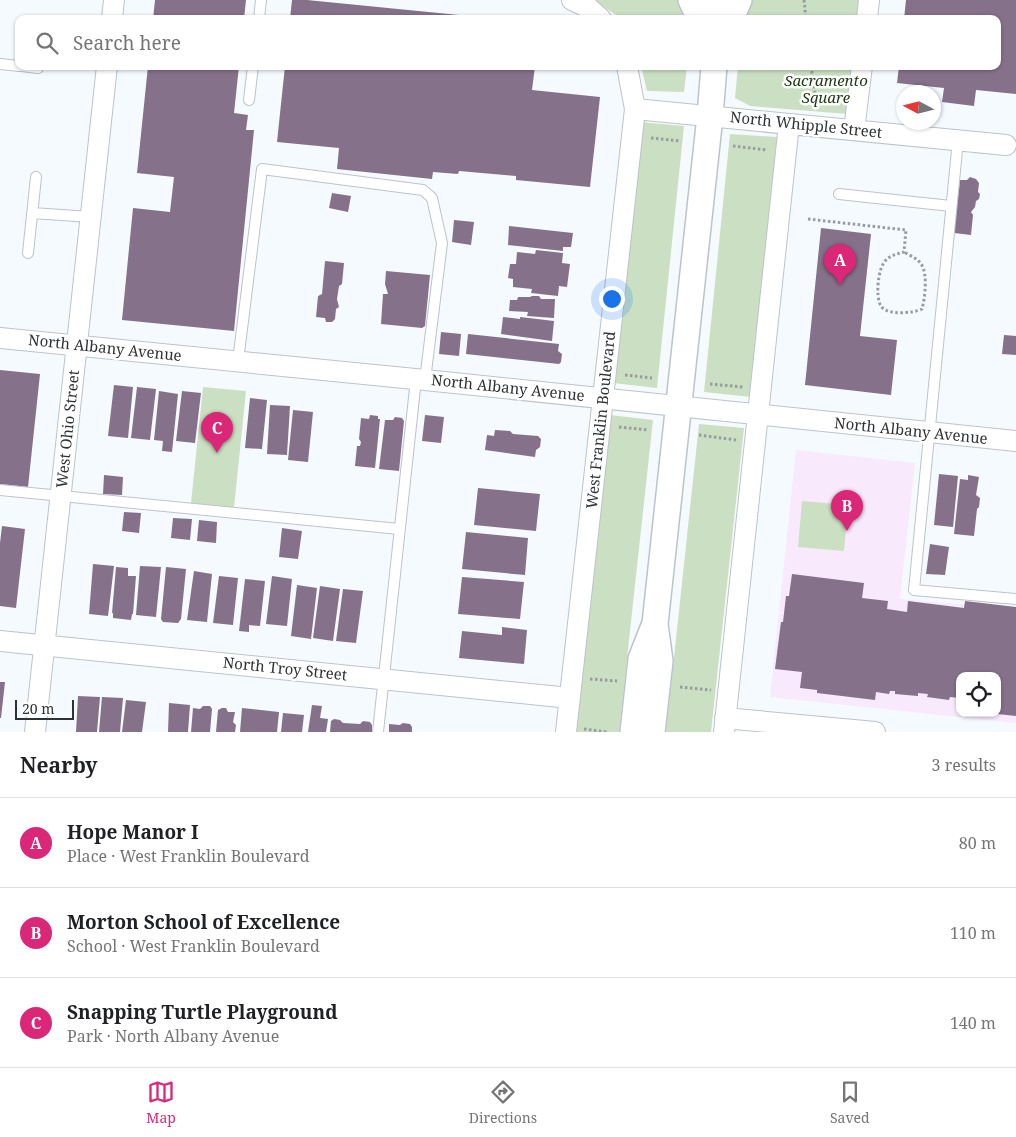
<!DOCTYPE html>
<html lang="en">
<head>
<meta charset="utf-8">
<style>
	:root { --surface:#fff; --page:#f6f6f6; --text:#202124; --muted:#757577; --line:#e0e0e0; --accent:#db2777 }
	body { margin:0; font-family:"Noto Serif",serif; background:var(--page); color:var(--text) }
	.controls { position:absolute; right:15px; bottom:15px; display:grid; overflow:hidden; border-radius:10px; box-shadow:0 1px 4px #0004 }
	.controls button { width:45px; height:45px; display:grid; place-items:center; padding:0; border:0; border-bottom:1px solid var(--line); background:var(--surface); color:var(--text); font:25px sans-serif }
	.compass { position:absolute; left:896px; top:85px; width:45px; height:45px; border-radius:50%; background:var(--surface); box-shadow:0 1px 4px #0004; rotate:277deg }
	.scale { position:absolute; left:15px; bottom:12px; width:59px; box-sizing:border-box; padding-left:5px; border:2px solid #2f3235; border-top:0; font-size:14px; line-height:18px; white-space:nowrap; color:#2f3235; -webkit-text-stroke:4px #fff; paint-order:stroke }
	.you { position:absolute; left:611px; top:298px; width:18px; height:18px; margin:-12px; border:4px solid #fff; border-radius:50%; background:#1a73e8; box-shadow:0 0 0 8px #1a73e833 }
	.badge { display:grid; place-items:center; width:32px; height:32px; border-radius:50%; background:var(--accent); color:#fff; font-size:16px; font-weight:700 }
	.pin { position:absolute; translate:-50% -41px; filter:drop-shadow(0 1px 2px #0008) }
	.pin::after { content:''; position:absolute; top:26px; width:18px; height:15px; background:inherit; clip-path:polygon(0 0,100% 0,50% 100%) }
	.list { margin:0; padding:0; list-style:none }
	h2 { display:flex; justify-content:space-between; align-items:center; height:65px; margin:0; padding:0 20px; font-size:21px }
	h2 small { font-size:16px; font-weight:400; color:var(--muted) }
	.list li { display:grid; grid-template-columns:32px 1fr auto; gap:15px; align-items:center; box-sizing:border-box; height:90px; padding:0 20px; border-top:1px solid var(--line) }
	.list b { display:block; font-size:19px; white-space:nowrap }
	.list p { margin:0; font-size:16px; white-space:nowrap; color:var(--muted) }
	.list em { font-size:16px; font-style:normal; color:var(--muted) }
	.icon { flex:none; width:28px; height:28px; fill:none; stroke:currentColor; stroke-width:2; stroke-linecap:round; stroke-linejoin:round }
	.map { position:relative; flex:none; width:1016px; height:732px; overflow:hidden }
	.search { position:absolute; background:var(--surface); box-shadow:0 1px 4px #0004; left:15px; right:15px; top:15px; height:55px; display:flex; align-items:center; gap:12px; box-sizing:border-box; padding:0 18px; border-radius:10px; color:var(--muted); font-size:19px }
	.sheet { height:335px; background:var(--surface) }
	nav { display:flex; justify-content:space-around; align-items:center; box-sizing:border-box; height:70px; border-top:1px solid var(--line); background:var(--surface); font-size:14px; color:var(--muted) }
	nav a { display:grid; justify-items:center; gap:2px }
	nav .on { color:var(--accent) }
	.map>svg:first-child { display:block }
	.education { fill:#f8e9fd; fill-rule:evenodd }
	.green { fill:#cbe0c3 }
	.building { fill:#86718a }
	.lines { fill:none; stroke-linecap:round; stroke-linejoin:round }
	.service-casing { stroke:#bcc3cb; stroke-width:12 }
	.minor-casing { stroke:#bcc3cb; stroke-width:22 }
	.tertiary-casing { stroke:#bcc3cb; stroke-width:28 }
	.path { stroke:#989ca0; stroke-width:3; stroke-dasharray:2.5 2.5; stroke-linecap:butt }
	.service { stroke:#fff; stroke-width:10 }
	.minor { stroke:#fff; stroke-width:20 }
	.tertiary { stroke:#fff; stroke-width:25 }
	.labels { text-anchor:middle; stroke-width:5; stroke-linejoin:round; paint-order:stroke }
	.park-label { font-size:15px; font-style:italic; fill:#1b380e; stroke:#fff }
	.street-label { font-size:15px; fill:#2f3235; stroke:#fff }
</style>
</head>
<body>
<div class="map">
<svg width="1016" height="732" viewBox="0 0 1016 732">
	<rect width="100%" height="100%" fill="#f5faff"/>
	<path class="education" d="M 796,450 L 915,463 L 900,599 L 1016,609 L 1016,723 L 770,697 ZM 960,676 L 997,676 L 997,713 L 960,713 Z"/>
	<path class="green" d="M 593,0 L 681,0 L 686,19 L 618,19 L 616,15 Z
		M 750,0 L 859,0 L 857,19 L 746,19 Z
		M 641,66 L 687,66 L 684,92 L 647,91 Z
		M 738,66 L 852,66 L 847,114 L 750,106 L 735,98 Z
		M 641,122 L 684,126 L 657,388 L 613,383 Z
		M 730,134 L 777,137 L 751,397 L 704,392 Z
		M 203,387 L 246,391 L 234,508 L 191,503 Z
		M 610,415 L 653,420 L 619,732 L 575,732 Z
		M 699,424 L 744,428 L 711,732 L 666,732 Z
		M 802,501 L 848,505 L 844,551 L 798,547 Z"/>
	<path class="building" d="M 155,0 L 246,0 L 244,19 L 153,19 Z
		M 292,0 L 307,0 L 479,17 L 479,19 L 290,19 Z
		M 906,0 L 1016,0 L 1016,94 L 976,90 L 974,106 L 942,102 L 944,88 L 897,83 L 899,66 L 997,66 L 997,19 L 904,19 Z
		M 148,66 L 239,66 L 234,113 L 248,115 L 246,130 L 254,130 L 234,331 L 122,320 L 133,208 L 170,212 L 174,177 L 137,173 Z
		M 285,66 L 535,66 L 532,90 L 600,97 L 590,187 L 516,180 L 516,176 L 459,171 L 458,174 L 433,172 L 432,179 L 337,169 L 339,148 L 277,142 Z
		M 970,177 L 976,179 L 979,183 L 978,192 L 980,194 L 979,199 L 976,201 L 975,207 L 971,212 L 973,215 L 971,235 L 954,233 L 960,180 L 967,180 Z
		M 332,193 L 351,196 L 348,212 L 329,208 Z
		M 454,220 L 474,222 L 471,245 L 452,242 Z
		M 509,226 L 573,233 L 571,247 L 563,247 L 563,251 L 508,245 Z
		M 821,228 L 871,234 L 860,336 L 897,340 L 891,395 L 805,385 Z
		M 536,250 L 563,253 L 562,263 L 570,264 L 567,287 L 559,286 L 558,296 L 531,293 L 532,289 L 513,287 L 513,279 L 508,278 L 510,264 L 516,264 L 517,252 L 535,254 Z
		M 325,261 L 344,263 L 342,284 L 339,286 L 337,299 L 339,307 L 336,309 L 335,319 L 332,322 L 326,322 L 325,318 L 316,317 L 318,296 L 322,294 Z
		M 386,271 L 430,275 L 425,326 L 422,328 L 381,324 L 383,294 L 388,294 L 385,284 Z
		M 532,296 L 539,296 L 541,299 L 555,299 L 554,318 L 527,316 L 528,312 L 509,311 L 510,300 L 517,300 L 518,297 L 530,297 Z
		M 503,317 L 520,319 L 520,317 L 554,321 L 552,341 L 501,334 Z
		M 441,332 L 461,334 L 459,356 L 439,354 Z
		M 468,334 L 559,344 L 558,351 L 562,354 L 561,362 L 559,364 L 466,354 Z
		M 1004,335 L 1016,336 L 1016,355 L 1002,354 Z
		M 0,370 L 40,374 L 28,487 L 0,484 Z
		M 114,385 L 133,387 L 128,438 L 108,436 Z
		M 137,387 L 156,389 L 150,440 L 131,438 Z
		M 159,391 L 178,394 L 172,452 L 162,451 L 163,441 L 154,440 Z
		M 182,391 L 201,393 L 195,443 L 176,441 Z
		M 250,398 L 267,400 L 262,449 L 245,448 Z
		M 270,405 L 290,406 L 287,455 L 267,454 Z
		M 293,410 L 313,412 L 308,462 L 288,460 Z
		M 370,415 L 378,416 L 378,419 L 380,419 L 375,468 L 355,466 L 357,446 L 360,446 L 361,442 L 359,439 L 361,418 L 369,419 Z
		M 425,415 L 444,417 L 441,443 L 422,441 Z
		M 395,417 L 402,418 L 404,421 L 399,471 L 379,469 L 385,420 L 393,420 Z
		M 495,430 L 510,431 L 513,434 L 538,436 L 541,439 L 540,447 L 536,450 L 535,457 L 485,450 L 487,435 L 494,436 Z
		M 939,474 L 958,476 L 953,527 L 934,525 Z
		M 104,475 L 123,477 L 122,495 L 103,494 Z
		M 968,475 L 979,477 L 976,495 L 980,498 L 979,507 L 977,509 L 974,536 L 954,534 L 960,479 L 968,480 Z
		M 478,488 L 540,494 L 536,531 L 474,525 Z
		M 124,512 L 141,513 L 139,533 L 122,531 Z
		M 173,518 L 192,519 L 190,540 L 171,538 Z
		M 199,520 L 217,522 L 216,543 L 197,541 Z
		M 2,526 L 25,529 L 16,608 L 0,606 L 0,543 Z
		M 282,528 L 302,531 L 298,559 L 279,557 Z
		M 466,532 L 528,538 L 525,575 L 462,569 Z
		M 930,544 L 949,547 L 945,575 L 926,574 Z
		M 93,564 L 114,566 L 108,616 L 89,614 Z
		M 140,566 L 161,567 L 156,617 L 136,615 Z
		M 116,567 L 128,568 L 128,576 L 136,576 L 133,614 L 132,614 L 131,620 L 113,618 L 113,613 L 112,613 Z
		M 166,567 L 186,569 L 181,619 L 178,623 L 163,622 L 161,619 Z
		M 194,571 L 212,574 L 207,622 L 187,620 Z
		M 792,574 L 864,583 L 862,598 L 888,601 L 887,609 L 907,612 L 908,601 L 964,608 L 965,601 L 1016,607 L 1016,716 L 997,714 L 997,676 L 960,676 L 960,698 L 950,697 L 949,700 L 927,697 L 928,694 L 918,693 L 918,696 L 895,694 L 895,691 L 890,691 L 889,694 L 876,692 L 875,700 L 817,693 L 817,690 L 800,688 L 802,672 L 775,669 L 781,622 L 783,622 L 786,596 L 789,596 Z
		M 219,576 L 238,578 L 233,625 L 213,623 Z
		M 272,576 L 292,579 L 287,626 L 266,624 Z
		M 462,577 L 524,582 L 520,619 L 458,614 Z
		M 245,579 L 265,581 L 260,626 L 249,625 L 249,632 L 239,631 Z
		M 297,585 L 317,588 L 311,639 L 291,636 Z
		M 320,586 L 340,589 L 333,641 L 313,638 Z
		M 343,589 L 363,591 L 356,643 L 336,641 Z
		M 502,627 L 527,630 L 524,664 L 459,658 L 462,631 L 502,635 Z
		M 0,682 L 5,682 L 1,718 L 0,718 Z
		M 78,696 L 100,697 L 97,732 L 76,732 Z
		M 102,697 L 123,698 L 120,732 L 99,732 Z
		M 126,700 L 146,702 L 142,732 L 122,732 Z
		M 169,703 L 190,705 L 188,732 L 168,732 Z
		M 312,705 L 322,706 L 320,718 L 328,719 L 326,732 L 308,732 Z
		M 203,706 L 210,706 L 212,709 L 210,732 L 191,732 L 193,708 L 200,709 Z
		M 222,708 L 226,708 L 228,712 L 235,712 L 233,722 L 236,725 L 235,732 L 216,732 L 218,710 Z
		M 242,708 L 279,712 L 277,732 L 240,732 Z
		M 283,713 L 304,715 L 302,732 L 281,732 Z
		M 334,719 L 340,720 L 343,723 L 360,724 L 363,721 L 370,722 L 372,725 L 372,732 L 330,732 L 331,721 Z
		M 403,723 L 410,724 L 412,727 L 412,732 L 389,732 L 389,724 L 400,725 Z"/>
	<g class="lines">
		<g class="service-casing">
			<path id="service" d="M 259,19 L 261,0
				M 0,64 L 19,66
				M 22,66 L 38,68
				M 249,100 L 253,66
				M 958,140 L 914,590 L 1016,599
				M 839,194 L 951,206
				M 32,213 L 91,217
				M 28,253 L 36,177
				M 238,361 L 262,169 L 423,190 L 432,198 L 442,243 L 425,380
				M 0,490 L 399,529
				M 378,732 L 416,379"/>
		</g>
		<g class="minor-casing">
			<path id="minor" d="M 572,0 L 589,8 L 601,19
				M 112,19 L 114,0
				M 867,19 L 869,0
				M 635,109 L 1006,145
				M 854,130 L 862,66
				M 0,338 L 425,380 L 1016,441
				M 0,641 L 570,698
				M 725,718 L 875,732
				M 35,732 L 107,66
				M 566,732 L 635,109 L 627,66
				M 724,732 L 789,124"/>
		</g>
		<g class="tertiary-casing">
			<path id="tertiary" d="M 691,0 L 700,19
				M 714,0 L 714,19
				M 731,19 L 739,0
				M 633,732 L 641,659 L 654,626
				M 652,732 L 660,661 L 655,624 L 710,116 L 714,66"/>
		</g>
		<path class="path" d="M 804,0 L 806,19
			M 811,66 L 817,107
			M 651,138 L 681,141
			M 733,146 L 767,150
			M 808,219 L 906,230 L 904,252 C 897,254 891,255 886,260 C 878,267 875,297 881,306 C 887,316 914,313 922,309 C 925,298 928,273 921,264 C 917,258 909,255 904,252
			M 625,375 L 652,378
			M 710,384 L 743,387
			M 619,427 L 648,430
			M 699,435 L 736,440
			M 590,679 L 617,681
			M 680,687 L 711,690
			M 584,729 L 607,732"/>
		<use href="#service" class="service"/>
		<use href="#minor" class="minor"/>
		<use href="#tertiary" class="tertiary"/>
	</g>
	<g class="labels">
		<g class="park-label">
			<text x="826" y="86">Sacramento<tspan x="826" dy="17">Square</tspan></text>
		</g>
		<g class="street-label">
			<text transform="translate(806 125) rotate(6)" y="5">North Whipple Street</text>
			<text transform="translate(105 348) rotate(6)" y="5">North Albany Avenue</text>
			<text transform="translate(508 388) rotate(6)" y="5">North Albany Avenue</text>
			<text transform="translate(601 420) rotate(-84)" y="5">West Franklin Boulevard</text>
			<text transform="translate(68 429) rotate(-84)" y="5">West Ohio Street</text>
			<text transform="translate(911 431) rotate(6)" y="5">North Albany Avenue</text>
			<text transform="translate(285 669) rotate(6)" y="5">North Troy Street</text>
		</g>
	</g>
</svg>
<div class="controls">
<button><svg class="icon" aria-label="locate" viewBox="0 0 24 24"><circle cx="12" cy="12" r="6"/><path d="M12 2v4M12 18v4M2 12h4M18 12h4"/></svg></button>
</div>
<svg class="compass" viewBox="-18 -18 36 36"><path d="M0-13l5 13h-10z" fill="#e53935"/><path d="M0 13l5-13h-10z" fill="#757577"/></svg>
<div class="scale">20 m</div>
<div class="you"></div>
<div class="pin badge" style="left:840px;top:285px">A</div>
<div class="pin badge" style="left:847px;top:531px">B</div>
<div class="pin badge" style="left:217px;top:453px">C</div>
<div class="search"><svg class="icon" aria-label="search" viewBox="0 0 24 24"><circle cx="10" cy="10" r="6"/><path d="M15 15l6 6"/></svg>Search here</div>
</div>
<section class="sheet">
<h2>Nearby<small>3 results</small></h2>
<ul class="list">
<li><span class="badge">A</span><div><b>Hope Manor I</b><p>Place · West Franklin Boulevard</p></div><em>80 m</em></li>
<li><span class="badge">B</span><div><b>Morton School of Excellence</b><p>School · West Franklin Boulevard</p></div><em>110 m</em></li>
<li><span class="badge">C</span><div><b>Snapping Turtle Playground</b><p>Park · North Albany Avenue</p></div><em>140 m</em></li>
</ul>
</section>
<nav>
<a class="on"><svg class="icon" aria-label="map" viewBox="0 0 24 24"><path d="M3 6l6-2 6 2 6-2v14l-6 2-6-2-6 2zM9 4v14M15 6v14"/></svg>Map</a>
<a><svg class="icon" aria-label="directions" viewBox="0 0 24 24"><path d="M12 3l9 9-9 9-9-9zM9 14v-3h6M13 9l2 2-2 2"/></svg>Directions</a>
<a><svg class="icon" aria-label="saved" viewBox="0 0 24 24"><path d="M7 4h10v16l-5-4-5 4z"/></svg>Saved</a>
</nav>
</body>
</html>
